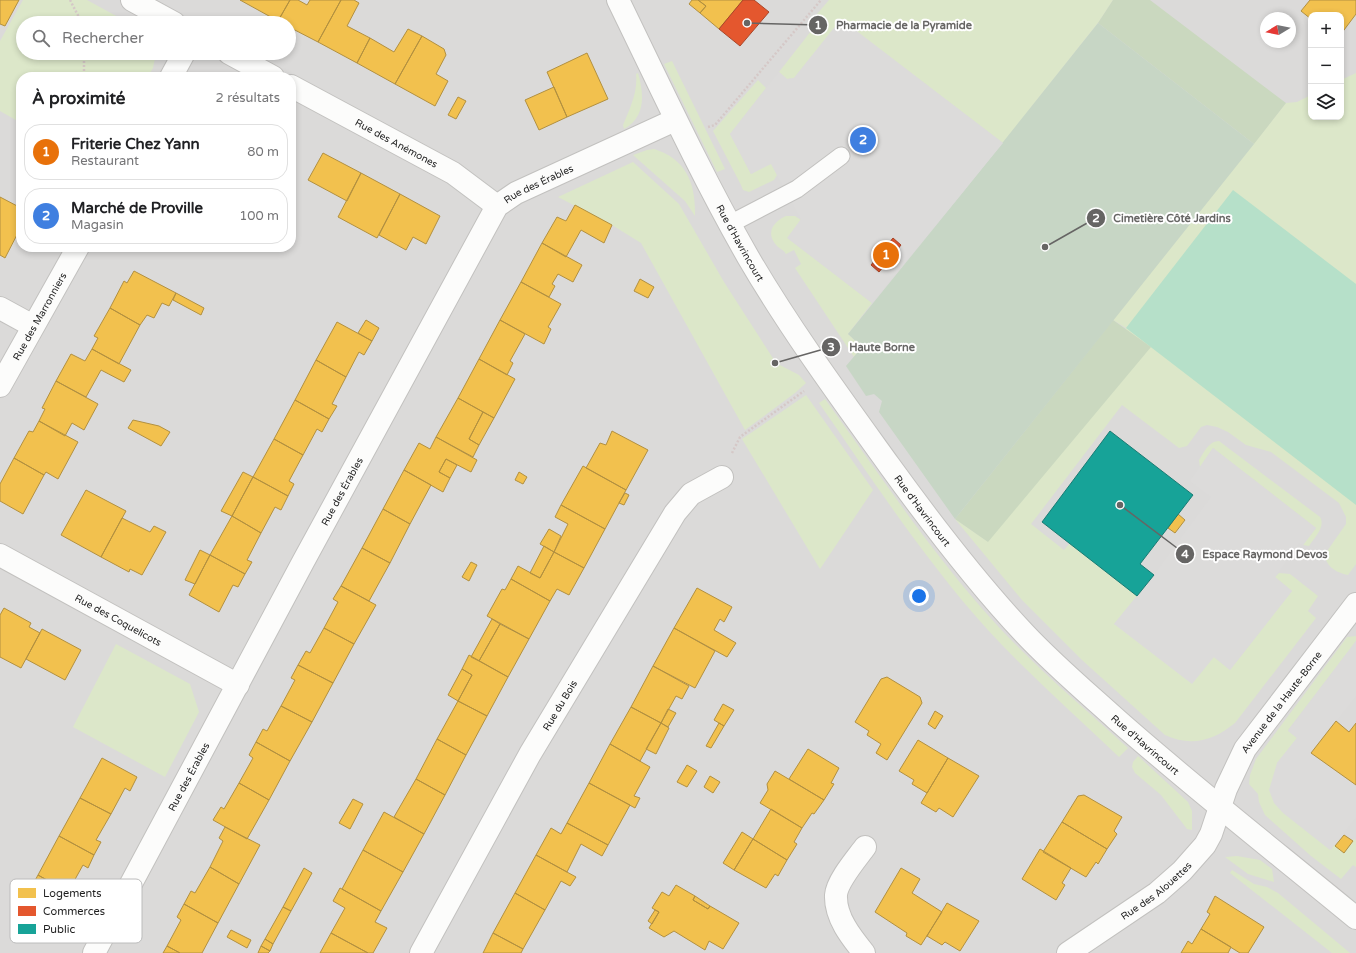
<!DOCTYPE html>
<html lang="fr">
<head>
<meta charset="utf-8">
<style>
	:root { --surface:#fff; --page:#f6f6f6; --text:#202124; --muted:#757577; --line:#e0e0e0; --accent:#db2777 }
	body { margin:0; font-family:"Varela Round",sans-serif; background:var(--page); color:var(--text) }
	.controls { position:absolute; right:12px; top:12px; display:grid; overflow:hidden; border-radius:8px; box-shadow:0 2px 6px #0003 }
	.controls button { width:36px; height:36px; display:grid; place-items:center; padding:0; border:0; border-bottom:1px solid var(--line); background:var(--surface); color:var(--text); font:20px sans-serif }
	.compass { position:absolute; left:1260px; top:12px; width:36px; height:36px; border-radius:50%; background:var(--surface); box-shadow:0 2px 6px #0003; rotate:260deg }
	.you { position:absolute; left:919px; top:596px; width:14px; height:14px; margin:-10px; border:3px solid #fff; border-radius:50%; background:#1a73e8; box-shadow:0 0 0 6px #1a73e833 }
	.badge { display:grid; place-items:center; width:26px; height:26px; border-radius:50%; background:var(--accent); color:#fff; font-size:13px; font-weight:700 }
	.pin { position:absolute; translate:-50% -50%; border:2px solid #fff; box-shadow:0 1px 4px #0006 }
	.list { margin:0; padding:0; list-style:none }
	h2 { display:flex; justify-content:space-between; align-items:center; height:52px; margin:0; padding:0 16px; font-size:17px }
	h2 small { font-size:13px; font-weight:400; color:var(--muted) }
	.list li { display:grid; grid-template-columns:26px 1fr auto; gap:12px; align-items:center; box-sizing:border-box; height:56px; margin:0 8px 8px; padding:0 8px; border:1px solid var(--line); border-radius:16px }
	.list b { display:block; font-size:15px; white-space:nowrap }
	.list p { margin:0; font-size:13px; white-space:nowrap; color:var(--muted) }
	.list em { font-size:13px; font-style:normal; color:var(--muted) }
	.icon { flex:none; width:22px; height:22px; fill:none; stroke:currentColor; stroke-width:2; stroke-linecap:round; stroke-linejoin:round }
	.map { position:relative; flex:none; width:1356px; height:953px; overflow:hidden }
	.search { position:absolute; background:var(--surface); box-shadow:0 2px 6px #0003; left:16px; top:16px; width:280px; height:44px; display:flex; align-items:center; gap:10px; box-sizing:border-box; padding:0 14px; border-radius:22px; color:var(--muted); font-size:15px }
	.panel { position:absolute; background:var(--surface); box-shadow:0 2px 6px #0003; left:16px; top:72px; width:280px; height:180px; border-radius:16px }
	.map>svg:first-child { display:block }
	.residential { fill:#dbdad9; fill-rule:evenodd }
	.grass { fill:#dce7c9 }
	.forest { fill:#cad8bf }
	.cemetery { fill:#c7d6c5 }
	.pitch { fill:#b6e0c9 }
	.parking { fill:#dcdbda }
	.homes { fill:#f2c14e; stroke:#b29040 }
	.shops { fill:#e4572e; stroke:#a94629 }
	.public { fill:#17a398; stroke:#197b73 }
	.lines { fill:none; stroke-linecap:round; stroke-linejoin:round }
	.service-casing { stroke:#c2c1bf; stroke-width:19 }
	.minor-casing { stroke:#c2c1bf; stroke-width:24 }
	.tertiary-casing { stroke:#c2c1bf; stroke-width:24 }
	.path { stroke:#d5c8c7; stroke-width:2.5; stroke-dasharray:2 2; stroke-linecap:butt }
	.service { stroke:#fcfcfb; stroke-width:17 }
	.minor { stroke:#fcfcfb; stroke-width:22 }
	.tertiary { stroke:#fcfcfb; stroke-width:22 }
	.labels { text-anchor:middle; stroke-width:4; stroke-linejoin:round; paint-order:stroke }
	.street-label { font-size:10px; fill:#1e1e1e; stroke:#fff }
	.key { fill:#fff; stroke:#bcbcbc; stroke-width:1 }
	.key-label { font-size:11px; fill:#1e1e1e }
	.leader { fill:none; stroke:#666564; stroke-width:1.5 }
	.callout-dot { fill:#666564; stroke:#fff; stroke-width:1.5 }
	.mark-label { font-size:12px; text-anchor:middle; font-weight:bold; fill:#fff }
	.callout-label { font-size:11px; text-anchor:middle; font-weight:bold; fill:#666564; stroke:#fff; stroke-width:4; stroke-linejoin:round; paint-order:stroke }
</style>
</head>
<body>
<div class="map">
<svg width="1356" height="953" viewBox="0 0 1356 953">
	<rect width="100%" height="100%" fill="#eceae7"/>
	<path class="residential" d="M 0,0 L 1356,0 L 1356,953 L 0,953 ZM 1311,15 L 1341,15 L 1341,117 L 1311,117 ZM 1266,18 L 1290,18 L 1290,42 L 1266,42 ZM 23,23 L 289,23 L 289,53 L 23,53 ZM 21,77 L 291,77 L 291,247 L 21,247 Z"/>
	<path class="grass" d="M 23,0 L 87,0 L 129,23 L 23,23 L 23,53 L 156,53 L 153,68 L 148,77 L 21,77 L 21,123 L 0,111 L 0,41 Z
		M 829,0 L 1113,0 L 1098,23 L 1003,143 L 841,20 L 794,78 L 787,79 L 779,72 L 815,26 L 812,20 Z
		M 672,61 L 725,169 L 717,172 L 664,64 Z
		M 638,73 C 644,94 646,117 624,129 L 623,125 C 630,108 638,92 636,74 Z
		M 1356,73 L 1356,564 L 1348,575 C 1337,573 1325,566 1325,554 L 1346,524 L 1346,517 L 1339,503 L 1271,452 L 1246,445 L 1228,432 L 1217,427 L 1207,425 L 1201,427 L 1187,446 L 1179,448 L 1122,405 L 1031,524 L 1064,550 L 1070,543 L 1137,596 L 1114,624 L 1214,657 L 1230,670 L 1292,591 L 1275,577 L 1279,573 L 1290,574 L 1318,596 L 1308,611 L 1316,618 L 1235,723 C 1213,741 1191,747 1165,735 L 1082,660 L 1022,600 L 955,519 L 987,541 L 1126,328 L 1113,320 L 1286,103 L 1297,102 L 1311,95 L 1311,117 L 1341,117 L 1341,80 Z
		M 758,80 L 766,88 L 730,134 L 751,174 L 771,163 L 777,175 L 774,180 L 749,192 L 743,190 L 741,185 L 713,131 Z
		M 654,149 C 687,159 696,185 695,216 L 685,201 L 633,155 L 647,150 Z
		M 633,162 L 679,204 L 724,282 L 776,363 L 799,375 L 806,383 L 795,393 L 745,430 L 641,243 L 612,225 L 558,197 Z
		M 786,216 L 795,216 L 801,220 L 788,238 L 872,303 L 848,334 L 862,347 L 854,357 L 795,268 L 801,264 L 794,250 L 786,254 C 784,250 780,249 777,246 C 765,233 773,222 786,216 Z
		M 806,395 L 873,490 L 820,569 L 742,439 Z
		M 825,399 C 880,475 932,554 995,623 C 1036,668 1083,707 1128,748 L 1119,757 C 1075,715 1028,674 987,629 C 924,559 872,479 819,403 Z
		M 1219,441 L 1320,517 C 1326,527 1314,538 1309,546 L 1303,545 L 1316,528 L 1213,448 L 1200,467 L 1199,460 C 1204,452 1209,441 1219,441 Z
		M 1356,636 L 1356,641 L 1288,730 L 1297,738 L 1277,763 L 1331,850 L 1334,845 L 1344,853 L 1354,839 L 1356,840 L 1356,867 L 1353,865 L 1341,879 L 1311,856 L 1265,815 L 1259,802 L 1258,794 L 1249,784 L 1250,775 L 1256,759 L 1347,637 Z
		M 116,644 L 190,684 L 199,712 L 165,777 L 73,727 Z
		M 1138,756 L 1188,802 L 1192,811 L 1192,830 L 1187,829 L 1161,795 L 1135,773 L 1132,767 L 1133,762 Z
		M 1237,856 L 1260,860 L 1272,869 L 1274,882 L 1248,874 L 1225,857 Z
		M 1232,870 L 1254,884 L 1267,887 L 1278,893 L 1350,953 L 1332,953 L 1230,873 Z"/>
	<path class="forest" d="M 1113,0 L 1150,0 L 1286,103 L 1254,144 L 1098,23 Z
		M 1113,320 L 1151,347 L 988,542 L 955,519 Z"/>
	<path class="cemetery" d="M 1098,23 L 1254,144 L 955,519 L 879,412 L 882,401 L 874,394 L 866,396 L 846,366 L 862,347 L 848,334 L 964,191 Z"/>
	<path class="pitch" d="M 1233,190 L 1356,284 L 1356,505 L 1126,328 Z"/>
	<path class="parking" d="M 841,19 L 1003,143 L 872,303 L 787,238 L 801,219 L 771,164 L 751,174 L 730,134 L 779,72 L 787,79 L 794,78 Z
		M 1213,448 L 1316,528 L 1303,545 L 1299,543 L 1275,577 L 1292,591 L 1230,670 L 1214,657 L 1192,684 L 1114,624 L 1154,575 L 1211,497 L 1190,481 Z
		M 1356,641 L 1356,696 L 1311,753 L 1356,785 L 1356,817 L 1330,850 L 1283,813 L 1274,803 L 1269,790 L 1277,763 L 1297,738 L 1288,731 Z"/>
	<path class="homes" d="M 0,0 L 19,0 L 5,26 L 0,24 Z
		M 240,0 L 290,0 L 278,21 Z
		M 290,0 L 298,0 L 307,5 L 310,0 L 341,0 L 318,42 L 289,27 L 289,23 L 278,21 Z
		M 341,0 L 354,0 L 359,3 L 347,26 L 370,38 L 357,63 L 318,42 Z
		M 692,0 L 698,0 L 706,6 L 700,13 L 689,4 Z
		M 698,0 L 743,0 L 719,29 L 700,13 L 706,6 Z
		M 1310,0 L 1356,0 L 1356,14 L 1341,34 L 1341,15 L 1311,15 L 1311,19 L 1301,11 Z
		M 408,29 L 422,36 L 395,84 L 357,63 L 370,38 L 394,52 Z
		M 422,36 L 444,49 L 446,55 L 436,74 L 448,81 L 435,106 L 395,84 Z
		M 587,53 L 608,99 L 567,117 L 547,72 Z
		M 554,87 L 567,117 L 539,130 L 525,100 Z
		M 458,97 L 466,101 L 456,119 L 448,115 Z
		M 323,153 L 361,173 L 347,201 L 308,180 Z
		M 361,173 L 400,194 L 377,238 L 338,217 Z
		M 400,194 L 440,216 L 426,244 L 413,237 L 406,250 L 379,235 Z
		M 0,197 L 21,208 L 21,227 L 5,258 L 0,255 Z
		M 575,205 L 612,225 L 604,243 L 581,230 L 566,257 L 542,243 L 557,217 L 566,221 Z
		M 542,243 L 582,265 L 573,282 L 558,274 L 552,284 L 555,286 L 549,297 L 521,282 Z
		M 134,271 L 176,293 L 169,306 L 162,303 L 154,318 L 147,315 L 140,325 L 110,308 L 124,281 L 127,283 Z
		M 640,279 L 654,287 L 648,298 L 634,291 Z
		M 521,282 L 561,304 L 548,327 L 551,329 L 544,344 L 500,320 Z
		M 176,293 L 204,308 L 201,315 L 173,300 Z
		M 110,308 L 140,325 L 119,364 L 92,349 L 98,338 L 94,336 Z
		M 366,320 L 379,328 L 372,341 L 358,333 Z
		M 500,320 L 525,334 L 510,361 L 513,363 L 507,375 L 479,359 Z
		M 337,322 L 372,341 L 364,355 L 359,352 L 346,377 L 316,360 Z
		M 92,349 L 131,370 L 124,382 L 101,370 L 86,397 L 56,381 L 71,354 L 85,361 Z
		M 479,359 L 515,379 L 494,418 L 458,398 Z
		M 316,360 L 346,377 L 332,404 L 337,406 L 329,419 L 295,400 Z
		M 56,381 L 98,404 L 84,430 L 72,423 L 65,436 L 39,421 L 45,409 L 42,408 Z
		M 458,398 L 483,412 L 469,439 L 479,445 L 473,457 L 436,437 Z
		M 295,400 L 329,419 L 322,432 L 317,429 L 303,455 L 274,439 Z
		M 483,412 L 494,418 L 479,445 L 469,439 Z
		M 133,420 L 159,426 L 170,432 L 161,446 L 128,428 Z
		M 39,421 L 78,442 L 58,479 L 46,472 L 44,475 L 14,458 L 29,431 L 33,432 Z
		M 612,431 L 648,450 L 626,490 L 586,468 L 600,443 L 606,445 Z
		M 436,437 L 477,460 L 471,472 L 446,459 L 439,472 L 450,478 L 443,492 L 404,470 L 419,443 L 430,449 Z
		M 274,439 L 303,455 L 289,481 L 294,484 L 288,496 L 253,477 Z
		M 14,458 L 44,475 L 23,514 L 0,501 L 0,484 Z
		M 446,459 L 457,465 L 450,478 L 439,472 Z
		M 583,466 L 626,490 L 605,529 L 561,505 Z
		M 404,470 L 431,485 L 410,524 L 383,509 Z
		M 243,472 L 253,477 L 232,516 L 221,511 Z
		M 519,472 L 527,477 L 523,484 L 515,480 Z
		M 253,477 L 288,496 L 281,510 L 275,507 L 261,533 L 232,516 Z
		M 86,490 L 126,511 L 101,557 L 61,535 Z
		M 625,493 L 629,495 L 624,505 L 619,503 Z
		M 561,505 L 605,529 L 584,568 L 554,552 L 568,524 L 555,517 Z
		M 383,509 L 410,524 L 390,563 L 362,548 Z
		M 1178,514 L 1185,520 L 1175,533 L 1168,528 Z
		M 232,516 L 261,533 L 247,560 L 252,562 L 245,574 L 210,555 Z
		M 122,518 L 150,532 L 154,526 L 166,532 L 142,575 L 130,569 L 129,572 L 101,557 Z
		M 549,529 L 561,536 L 554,552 L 540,544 Z
		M 544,546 L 554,552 L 540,578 L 530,573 Z
		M 362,548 L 390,563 L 369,601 L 341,586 Z
		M 200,550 L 210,555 L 195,584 L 185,580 Z
		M 554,552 L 584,568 L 569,595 L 557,589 L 550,601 L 511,579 L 518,566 L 540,578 Z
		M 210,555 L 245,574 L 238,587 L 233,585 L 219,612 L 189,595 Z
		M 471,562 L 477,565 L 469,581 L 462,577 Z
		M 511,579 L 550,601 L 529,639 L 487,616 L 502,589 L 505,590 Z
		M 341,586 L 376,605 L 354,644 L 324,628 L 338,602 L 333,599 Z
		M 697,588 L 732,607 L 724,622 L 720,619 L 714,630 L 736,643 L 727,657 L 674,628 Z
		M 4,608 L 31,623 L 29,627 L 40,633 L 21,668 L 0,657 L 0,615 Z
		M 492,619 L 500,624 L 479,661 L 471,657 Z
		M 500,624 L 529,639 L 508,677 L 479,661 Z
		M 324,628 L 354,644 L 333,683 L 298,665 L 306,651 L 310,653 Z
		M 674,628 L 715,651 L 695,688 L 653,666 Z
		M 42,629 L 81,650 L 65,680 L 26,659 Z
		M 469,655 L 508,677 L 487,716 L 458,701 L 472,675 L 462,669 Z
		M 298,665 L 333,683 L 312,722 L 281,706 L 295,680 L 291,678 Z
		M 653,666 L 689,686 L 682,699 L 676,696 L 661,723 L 631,707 Z
		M 462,669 L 472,675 L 458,701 L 448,695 Z
		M 887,677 L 920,697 L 922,703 L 887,760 L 876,753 L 881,744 L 867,735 L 869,731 L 855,722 L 881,679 Z
		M 458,701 L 487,716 L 466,755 L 437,739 Z
		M 723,704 L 734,710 L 724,726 L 714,720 Z
		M 281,706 L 312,722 L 290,761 L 256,742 L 263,729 L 267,731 Z
		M 631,707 L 661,723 L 640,761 L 610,744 Z
		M 668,709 L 676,713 L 668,727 L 661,723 Z
		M 935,711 L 943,716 L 935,729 L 928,724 Z
		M 1336,721 L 1349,732 L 1356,723 L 1356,785 L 1311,753 Z
		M 661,723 L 669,728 L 656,754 L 646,749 Z
		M 719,723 L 724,726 L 711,748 L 706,746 Z
		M 437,739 L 466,755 L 445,795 L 416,779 Z
		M 918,740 L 948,758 L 927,793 L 912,784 L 914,780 L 899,771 Z
		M 256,742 L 290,761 L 269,800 L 239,783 L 253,758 L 249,755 Z
		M 610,744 L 650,767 L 634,796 L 640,798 L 635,808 L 589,783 Z
		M 808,749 L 839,768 L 831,783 L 834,784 L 824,800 L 789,779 Z
		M 102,758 L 137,777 L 130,791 L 125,788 L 111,814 L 80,798 Z
		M 948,758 L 979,776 L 953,817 L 939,808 L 936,812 L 921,803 Z
		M 687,765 L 697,771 L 687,787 L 677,782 Z
		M 775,771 L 824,800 L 814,814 L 812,813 L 802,828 L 760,803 L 768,790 L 767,784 Z
		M 710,776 L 720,782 L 713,793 L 704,787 Z
		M 416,779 L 445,795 L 424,834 L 394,817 Z
		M 239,783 L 269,800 L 247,839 L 213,820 L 221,807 L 224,809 Z
		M 589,783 L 630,805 L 608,845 L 567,823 Z
		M 1084,795 L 1122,817 L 1114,831 L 1117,834 L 1107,849 L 1062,822 L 1078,796 Z
		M 80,798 L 111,814 L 96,840 L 101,842 L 94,855 L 59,836 Z
		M 353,799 L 363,804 L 350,829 L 339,823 Z
		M 771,809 L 802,828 L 794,842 L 797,844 L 787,860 L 753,839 Z
		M 384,812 L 424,834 L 403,872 L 363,850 Z
		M 1062,822 L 1107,849 L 1098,864 L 1096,862 L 1086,877 L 1043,852 Z
		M 567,823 L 608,845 L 602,856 L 581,844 L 567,872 L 536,855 L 551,828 L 561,834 Z
		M 225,827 L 260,845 L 239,884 L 210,867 L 223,841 L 219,838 Z
		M 742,832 L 753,839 L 734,870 L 723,863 Z
		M 1344,835 L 1353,841 L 1344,853 L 1335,846 Z
		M 59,836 L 94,855 L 88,868 L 83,865 L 68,892 L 38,875 Z
		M 753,839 L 787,860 L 778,876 L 775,874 L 766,888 L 734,870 Z
		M 1040,849 L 1071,868 L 1062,883 L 1065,885 L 1056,900 L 1022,879 Z
		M 363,850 L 403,872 L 381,911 L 342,889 Z
		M 536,855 L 576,877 L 570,886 L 561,881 L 545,910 L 515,893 Z
		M 210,867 L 239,884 L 218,923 L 184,904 L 191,891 L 195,893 Z
		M 304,868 L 312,873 L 291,911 L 283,907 Z
		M 901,868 L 920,879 L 912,893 L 942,912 L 921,945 L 906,936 L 907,933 L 875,912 Z
		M 38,875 L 68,892 L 54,918 L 59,921 L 51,934 L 16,915 Z
		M 676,885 L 695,896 L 693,900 L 708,909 L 710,906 L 739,923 L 723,949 L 709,941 L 705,950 L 674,931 L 664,937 L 649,928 L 659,912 L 652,908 L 662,892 L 669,896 Z
		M 340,888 L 381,911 L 375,922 L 387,928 L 373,953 L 368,953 L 331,933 L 345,908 L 333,901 Z
		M 515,893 L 545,910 L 523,949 L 493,933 Z
		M 695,896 L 710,906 L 708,909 L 693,900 Z
		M 1215,896 L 1264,927 L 1248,953 L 1240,953 L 1201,929 L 1210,914 L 1207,912 Z
		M 947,903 L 979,921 L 960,951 L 945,942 L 942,945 L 927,936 Z
		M 184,904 L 218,923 L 202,953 L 180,953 L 167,946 L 181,920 L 177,917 Z
		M 283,907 L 291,911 L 273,944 L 265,939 Z
		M 655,910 L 659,912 L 652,924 L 648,921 Z
		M 1201,929 L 1231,947 L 1228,953 L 1181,953 L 1188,941 L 1192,944 Z
		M 231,930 L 251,940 L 247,948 L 227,937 Z
		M 331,933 L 368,953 L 320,953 Z
		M 493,933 L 523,949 L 521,953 L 483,953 Z
		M 265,939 L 273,944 L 270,951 L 261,946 Z
		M 167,946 L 180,953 L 163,953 Z
		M 261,946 L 270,951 L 268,953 L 258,953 Z"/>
	<path class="shops" d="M 743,0 L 754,0 L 769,12 L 740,46 L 719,29 Z
		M 893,238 L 901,245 L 879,272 L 871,265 Z"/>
	<path class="public" d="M 1110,431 L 1193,495 L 1140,564 L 1154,575 L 1137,596 L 1042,522 Z"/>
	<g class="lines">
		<g class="service-casing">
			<path id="service" d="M 730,224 L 797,189 L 841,156"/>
		</g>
		<g class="minor-casing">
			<g id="minor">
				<path d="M 132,0 L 174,23"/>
				<path d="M 229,53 L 273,77"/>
				<path d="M 171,77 L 184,53"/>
				<path id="s1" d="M 291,86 L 453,173 L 497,206"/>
				<path d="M 0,308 L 33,326"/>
				<path id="s2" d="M 0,386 L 78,247"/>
				<path id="s3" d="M 0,555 L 238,685"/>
				<path id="s4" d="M 94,953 L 303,562 L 497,206 L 516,193 L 675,120"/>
				<path id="s5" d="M 421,953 L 530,754 L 675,513 L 691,494 L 722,477"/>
				<path d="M 864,953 C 851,937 835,917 836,895 C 837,881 857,858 865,847"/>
				<path id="s6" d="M 1068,953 L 1157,893 L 1182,871 L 1205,845 L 1211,834 L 1226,789 L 1245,749 L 1356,604"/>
			</g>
		</g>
		<g class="tertiary-casing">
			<g id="tertiary">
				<path id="s7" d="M 618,0 C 660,86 700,173 748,257 C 790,329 840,397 889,465 C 931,523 975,581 1024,633 C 1053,664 1085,691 1116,719 C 1194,788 1276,852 1356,918"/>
			</g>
		</g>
		<path class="path" d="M 70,0 L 82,23
			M 84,53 L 84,77
			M 708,127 L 715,125 L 821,0
			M 732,453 L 740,437 L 804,391"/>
		<use href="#service" class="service"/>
		<use href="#minor" class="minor"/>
		<use href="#tertiary" class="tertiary"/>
	</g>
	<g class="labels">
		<g class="street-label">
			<text dy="4" stroke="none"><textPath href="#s1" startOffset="120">Rue des Anémones</textPath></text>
			<text dy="4" stroke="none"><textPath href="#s4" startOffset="896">Rue des Érables</textPath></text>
			<text dy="4" stroke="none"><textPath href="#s7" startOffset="272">Rue d'Havrincourt</textPath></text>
			<text dy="4" stroke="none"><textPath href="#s2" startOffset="80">Rue des Marronniers</textPath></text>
			<text dy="4" stroke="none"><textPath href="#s4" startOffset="524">Rue des Érables</textPath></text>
			<text dy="4" stroke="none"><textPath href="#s7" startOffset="596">Rue d'Havrincourt</textPath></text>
			<text dy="4" stroke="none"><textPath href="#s3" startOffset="135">Rue des Coquelicots</textPath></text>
			<text dy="4" stroke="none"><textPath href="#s6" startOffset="339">Avenue de la Haute-Borne</textPath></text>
			<text dy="4" stroke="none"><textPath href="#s5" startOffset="284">Rue du Bois</textPath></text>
			<text dy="4" stroke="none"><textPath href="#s7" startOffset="920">Rue d'Havrincourt</textPath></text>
			<text dy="4" stroke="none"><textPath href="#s4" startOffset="200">Rue des Érables</textPath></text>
			<text dy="4" stroke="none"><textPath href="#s6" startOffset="108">Rue des Alouettes</textPath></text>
		</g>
	</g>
	<rect x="10" y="879" width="132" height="64" rx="6" class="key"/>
	<rect x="18" y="888" width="18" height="10" fill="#f2c14e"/>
	<rect x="18" y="906" width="18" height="10" fill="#e4572e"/>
	<rect x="18" y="924" width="18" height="10" fill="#17a398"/>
	<g class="key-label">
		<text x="43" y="897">Logements</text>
		<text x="43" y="915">Commerces</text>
		<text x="43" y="933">Public</text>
	</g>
	<path class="leader" d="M747 23L818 25M1045 247L1096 218M775 363L831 347M1120 505L1185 554"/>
	<g class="callout-dot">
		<circle cx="747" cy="23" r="4"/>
		<circle cx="1045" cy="247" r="4"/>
		<circle cx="775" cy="363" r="4"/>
		<circle cx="1120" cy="505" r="4"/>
		<circle cx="818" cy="25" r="10"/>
		<circle cx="1096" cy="218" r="10"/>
		<circle cx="831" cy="347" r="10"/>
		<circle cx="1185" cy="554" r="10"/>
	</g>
	<g class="mark-label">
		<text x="818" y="29">1</text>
		<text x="1096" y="222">2</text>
		<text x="831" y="351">3</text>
		<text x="1185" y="558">4</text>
	</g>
	<g class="callout-label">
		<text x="904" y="29">Pharmacie de la Pyramide</text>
		<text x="1172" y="222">Cimetière Côté Jardins</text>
		<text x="882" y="351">Haute Borne</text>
		<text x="1265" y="558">Espace Raymond Devos</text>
	</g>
</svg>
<div class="controls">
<button>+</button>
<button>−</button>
<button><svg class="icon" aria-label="layers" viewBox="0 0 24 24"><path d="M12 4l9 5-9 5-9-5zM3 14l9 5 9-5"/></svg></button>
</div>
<svg class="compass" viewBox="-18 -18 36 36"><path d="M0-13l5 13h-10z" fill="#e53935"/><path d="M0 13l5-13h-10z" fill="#757577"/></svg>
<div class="you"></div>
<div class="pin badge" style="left:886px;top:255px;background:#e8710a">1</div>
<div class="pin badge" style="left:863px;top:140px;background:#3f7fe0">2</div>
<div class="search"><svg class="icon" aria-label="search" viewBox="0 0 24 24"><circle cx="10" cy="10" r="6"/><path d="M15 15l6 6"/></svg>Rechercher</div>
<section class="panel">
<h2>À proximité<small>2 résultats</small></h2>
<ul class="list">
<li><span class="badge" style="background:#e8710a">1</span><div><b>Friterie Chez Yann</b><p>Restaurant</p></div><em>80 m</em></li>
<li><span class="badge" style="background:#3f7fe0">2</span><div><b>Marché de Proville</b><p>Magasin</p></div><em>100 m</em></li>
</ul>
</section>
</div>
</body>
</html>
